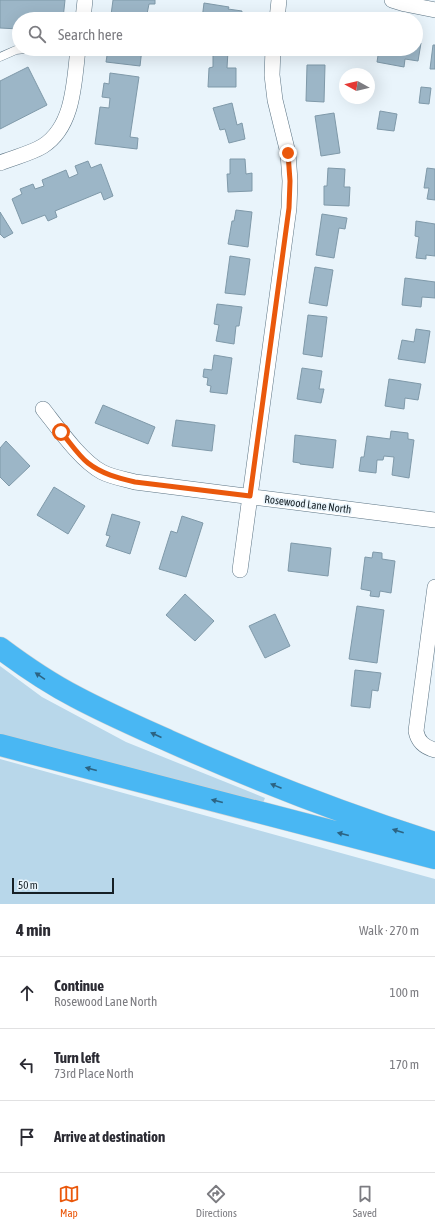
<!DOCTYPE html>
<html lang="en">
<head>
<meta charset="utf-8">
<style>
	:root { --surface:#fff; --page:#f7f7f7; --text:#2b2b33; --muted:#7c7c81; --line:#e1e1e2; --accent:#ea580c }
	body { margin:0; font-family:"Asap Condensed",sans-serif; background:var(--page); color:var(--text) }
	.compass { position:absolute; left:339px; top:68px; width:36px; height:36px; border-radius:50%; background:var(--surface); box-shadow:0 4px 16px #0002; rotate:278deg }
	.scale { position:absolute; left:12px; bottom:10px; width:102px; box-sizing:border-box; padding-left:4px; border:2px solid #151f25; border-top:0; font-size:11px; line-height:14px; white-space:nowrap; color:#151f25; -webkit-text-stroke:3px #e9f4fb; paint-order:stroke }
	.stop { position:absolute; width:12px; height:12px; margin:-9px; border:3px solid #ea580c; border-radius:50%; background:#fff }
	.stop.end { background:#ea580c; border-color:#fff; box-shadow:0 1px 4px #0008 }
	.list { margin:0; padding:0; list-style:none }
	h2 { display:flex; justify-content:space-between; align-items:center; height:52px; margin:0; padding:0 16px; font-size:17px }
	h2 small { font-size:13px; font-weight:400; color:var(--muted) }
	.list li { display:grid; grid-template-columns:26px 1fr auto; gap:12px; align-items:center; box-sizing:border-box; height:72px; padding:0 16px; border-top:1px solid var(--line) }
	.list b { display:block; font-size:15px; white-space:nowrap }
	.list p { margin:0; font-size:13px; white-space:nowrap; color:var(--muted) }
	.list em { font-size:13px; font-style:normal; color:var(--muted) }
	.icon { flex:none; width:22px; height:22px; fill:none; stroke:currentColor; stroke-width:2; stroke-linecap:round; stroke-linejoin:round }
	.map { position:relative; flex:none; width:435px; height:904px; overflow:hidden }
	.search { position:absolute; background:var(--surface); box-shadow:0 4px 16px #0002; left:12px; right:12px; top:12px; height:44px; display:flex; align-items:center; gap:10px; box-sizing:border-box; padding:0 14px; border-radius:22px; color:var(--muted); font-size:15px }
	.sheet { height:268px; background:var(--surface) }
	nav { display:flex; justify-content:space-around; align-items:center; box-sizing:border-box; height:56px; border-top:1px solid var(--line); background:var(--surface); font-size:11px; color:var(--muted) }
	nav a { display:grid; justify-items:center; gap:2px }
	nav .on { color:var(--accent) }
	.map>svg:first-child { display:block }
	.green { fill:#b8d7ea }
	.building { fill:#9cb6c7; stroke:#7f99a9 }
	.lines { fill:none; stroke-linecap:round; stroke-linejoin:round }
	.service-casing { stroke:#5c7484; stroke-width:9 }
	.minor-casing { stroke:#5c7484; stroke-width:16 }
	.motorway-casing { stroke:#d0d2d3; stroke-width:23 }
	.service { stroke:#fff; stroke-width:8 }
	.minor { stroke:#fff; stroke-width:15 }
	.motorway { stroke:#49b7f3; stroke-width:22 }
	.oneway { fill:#2c6382 }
	.route { stroke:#ea580c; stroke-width:5 }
	.labels { text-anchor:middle; stroke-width:3; stroke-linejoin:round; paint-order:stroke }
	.street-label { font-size:11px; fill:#151f25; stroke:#e9f4fb }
</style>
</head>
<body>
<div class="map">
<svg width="435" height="904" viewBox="0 0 435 904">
	<rect width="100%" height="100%" fill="#e9f4fb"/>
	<path class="green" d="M 0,666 L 42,697 L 126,742 L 265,798 L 263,803 L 167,779 L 0,734 Z
		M 0,759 L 435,879 L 435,904 L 0,904 Z"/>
	<path class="building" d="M 0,0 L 65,0 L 63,19 L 19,19 L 19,29 L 0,28 Z
		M 113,0 L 155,0 L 155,4 L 149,4 L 146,19 L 119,19 L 120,15 L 111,15 Z
		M 204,3 L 229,7 L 228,9 L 242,11 L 241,19 L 202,19 Z
		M 416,42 L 421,43 L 418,61 L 405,59 L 404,67 L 377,62 L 379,49 L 416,49 Z
		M 433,45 L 435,45 L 435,69 L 430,69 Z
		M 108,49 L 142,49 L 140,66 L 106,62 Z
		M 213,51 L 228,51 L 227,68 L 236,68 L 236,87 L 208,87 L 209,68 L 213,67 Z
		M 307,65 L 325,65 L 324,102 L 306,101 Z
		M 28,67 L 47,105 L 0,129 L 0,81 Z
		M 110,73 L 139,77 L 130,137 L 138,138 L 137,149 L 95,144 L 100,107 L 109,108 L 110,98 L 102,97 L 104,83 L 109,84 Z
		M 421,87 L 431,88 L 429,104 L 419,103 Z
		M 232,103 L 237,125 L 242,123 L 245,139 L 229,143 L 225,129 L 220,130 L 213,108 Z
		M 380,111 L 397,114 L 394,131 L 377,129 Z
		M 334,113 L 340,153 L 321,156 L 315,116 Z
		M 230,159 L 245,159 L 246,174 L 252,173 L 252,191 L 228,192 L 227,174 L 230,174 Z
		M 88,161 L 91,168 L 101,164 L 113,196 L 104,200 L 101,192 L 55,211 L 57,217 L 48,221 L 45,215 L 22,224 L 12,199 L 22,194 L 20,189 L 33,184 L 35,189 L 44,186 L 42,180 L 66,170 L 69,178 L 78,174 L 75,166 Z
		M 328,168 L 345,169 L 344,187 L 350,187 L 349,206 L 324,205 L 324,186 L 327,186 Z
		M 427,168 L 435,169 L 435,200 L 427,199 L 429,188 L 424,188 Z
		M 236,210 L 252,212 L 248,247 L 228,244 L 232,221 L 234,221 Z
		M 0,212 L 13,233 L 4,238 L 0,234 Z
		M 322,214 L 347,218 L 345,229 L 339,228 L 334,258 L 316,255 Z
		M 416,221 L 435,224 L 435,256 L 426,255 L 426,259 L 416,258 L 419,237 L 415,236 Z
		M 230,256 L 250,259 L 245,295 L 225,293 Z
		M 315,267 L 333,270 L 327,306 L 309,303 Z
		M 405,278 L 435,282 L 435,298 L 422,297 L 421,307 L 402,305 Z
		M 217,304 L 242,307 L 239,326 L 236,326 L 234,344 L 216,341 L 219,325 L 214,324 Z
		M 308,315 L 327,317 L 322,357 L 303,354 Z
		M 416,329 L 430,331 L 425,363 L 398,359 L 402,340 L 414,342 Z
		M 214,355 L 232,358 L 227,394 L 210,392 L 211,386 L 207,385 L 208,378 L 203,377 L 204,369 L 212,370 Z
		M 302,368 L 322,371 L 319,389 L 324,389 L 321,403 L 297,399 Z
		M 389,379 L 421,384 L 418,400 L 405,398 L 404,409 L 385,406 Z
		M 103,405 L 155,427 L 148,444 L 95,423 Z
		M 176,420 L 215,425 L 212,451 L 172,446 Z
		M 391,431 L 408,433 L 408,439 L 414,440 L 409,478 L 392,475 L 394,457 L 384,456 L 383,460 L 377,460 L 376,473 L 359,471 L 361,457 L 364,457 L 367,436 L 390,439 Z
		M 295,435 L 336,440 L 333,468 L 300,464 L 300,463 L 293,462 Z
		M 6,441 L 30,466 L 9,486 L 0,477 L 0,448 Z
		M 54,487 L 85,506 L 68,534 L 37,515 Z
		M 112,514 L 140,522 L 130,554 L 106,546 L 110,536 L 106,535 Z
		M 182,516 L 203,523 L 186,577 L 159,569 L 171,531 L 177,533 Z
		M 291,543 L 331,548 L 328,576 L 288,571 Z
		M 373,552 L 382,553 L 382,559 L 395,561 L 391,593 L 380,591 L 379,597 L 370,596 L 371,591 L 361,589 L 365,557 L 372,558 Z
		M 185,594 L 214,621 L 195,641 L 166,615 Z
		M 357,606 L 384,610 L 377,663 L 349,659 Z
		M 275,614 L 290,646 L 265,658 L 249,626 Z
		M 355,670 L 381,673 L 378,691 L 372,690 L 370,708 L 351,706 Z"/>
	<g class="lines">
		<g class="service-casing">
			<path id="service" d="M 0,57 L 16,50 L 26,49 L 78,52"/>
		</g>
		<g class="minor-casing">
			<path id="minor" d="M 392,0 L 405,4 L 435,10
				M 83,19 L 85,0
				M 277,19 L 279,0
				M 0,163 C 14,157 30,154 43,146 C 74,126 74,82 78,49
				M 43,409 C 58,428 81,461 102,472 C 112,477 124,479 135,482 L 435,520
				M 240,570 L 289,208 L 290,181 L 288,153 L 275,100 L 272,75 L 273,49
				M 435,587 L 416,731 C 418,742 424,747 435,750"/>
		</g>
		<g class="motorway-casing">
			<path id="motorway" d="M 0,648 C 24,666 49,683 76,697 C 106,713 138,727 169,741 C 256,780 344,814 435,843
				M 0,745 L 435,858"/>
		</g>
		<use href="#service" class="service"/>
		<use href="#minor" class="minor"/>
		<use href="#motorway" class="motorway"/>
	</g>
	<defs><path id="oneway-solid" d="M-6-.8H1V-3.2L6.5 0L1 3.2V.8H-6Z"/></defs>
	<g class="oneway">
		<use href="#oneway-solid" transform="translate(40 676) rotate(-146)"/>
		<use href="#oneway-solid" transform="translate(156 735) rotate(-156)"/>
		<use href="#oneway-solid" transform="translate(91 769) rotate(-165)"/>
		<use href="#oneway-solid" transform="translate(276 786) rotate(-158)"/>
		<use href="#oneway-solid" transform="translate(217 801) rotate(-166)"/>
		<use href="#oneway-solid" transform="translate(398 831) rotate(-162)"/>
		<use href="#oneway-solid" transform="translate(343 834) rotate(-166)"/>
	</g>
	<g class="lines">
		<path class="route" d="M 61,432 C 69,441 78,455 88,463 C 102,474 118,478 135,482 L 250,496 L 289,208 L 290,181 L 288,153"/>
	</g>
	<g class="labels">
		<g class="street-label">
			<text transform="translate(308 504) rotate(7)" y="4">Rosewood Lane North</text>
		</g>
	</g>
</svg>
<svg class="compass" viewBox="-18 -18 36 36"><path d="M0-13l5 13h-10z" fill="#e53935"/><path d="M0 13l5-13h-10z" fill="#7c7c81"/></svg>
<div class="scale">50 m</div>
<div class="stop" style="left:61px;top:432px"></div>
<div class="stop end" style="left:288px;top:153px"></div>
<div class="search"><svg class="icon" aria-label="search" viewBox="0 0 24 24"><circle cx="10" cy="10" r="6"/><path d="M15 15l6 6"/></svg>Search here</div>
</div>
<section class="sheet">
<h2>4 min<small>Walk · 270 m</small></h2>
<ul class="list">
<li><svg class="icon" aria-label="ahead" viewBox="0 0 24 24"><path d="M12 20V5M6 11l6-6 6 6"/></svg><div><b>Continue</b><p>Rosewood Lane North</p></div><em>100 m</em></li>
<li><svg class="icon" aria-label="left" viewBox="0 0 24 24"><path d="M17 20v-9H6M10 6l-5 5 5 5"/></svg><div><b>Turn left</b><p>73rd Place North</p></div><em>170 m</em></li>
<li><svg class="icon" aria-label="arrive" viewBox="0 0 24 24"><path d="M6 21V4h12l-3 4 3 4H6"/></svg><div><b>Arrive at destination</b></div></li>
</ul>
</section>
<nav>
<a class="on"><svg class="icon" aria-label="map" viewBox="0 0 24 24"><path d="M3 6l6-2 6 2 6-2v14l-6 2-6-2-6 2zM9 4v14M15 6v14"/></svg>Map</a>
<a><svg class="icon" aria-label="directions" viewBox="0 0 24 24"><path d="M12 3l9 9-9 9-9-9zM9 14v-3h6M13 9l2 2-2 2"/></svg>Directions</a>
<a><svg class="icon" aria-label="saved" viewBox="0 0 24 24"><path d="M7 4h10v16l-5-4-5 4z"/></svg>Saved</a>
</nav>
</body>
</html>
